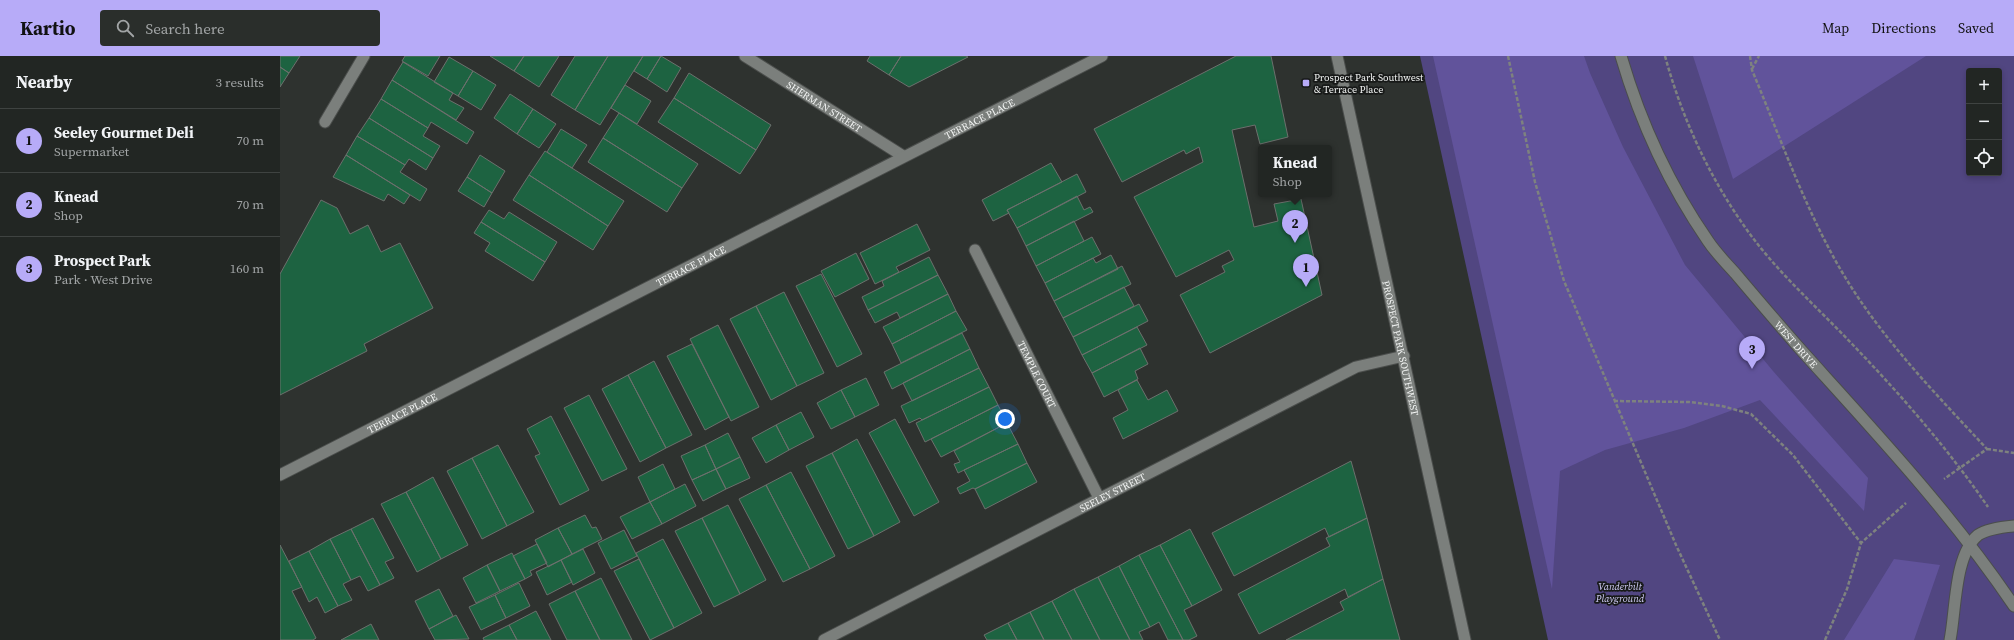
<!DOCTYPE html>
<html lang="en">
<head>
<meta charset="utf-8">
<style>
	:root { --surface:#222623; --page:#2a2e2b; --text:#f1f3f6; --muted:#a2a5a6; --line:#3f4341; --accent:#b7abf8 }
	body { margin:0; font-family:"Source Serif 4",serif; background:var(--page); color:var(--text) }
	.controls { position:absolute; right:12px; top:12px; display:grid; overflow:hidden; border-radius:4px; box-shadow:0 2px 6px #0003 }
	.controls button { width:36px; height:36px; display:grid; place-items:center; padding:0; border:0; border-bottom:1px solid var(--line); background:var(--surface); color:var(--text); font:20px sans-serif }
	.you { position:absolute; left:725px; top:363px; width:14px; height:14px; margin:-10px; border:3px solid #fff; border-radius:50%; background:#1a73e8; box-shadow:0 0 0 6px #1a73e833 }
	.badge { display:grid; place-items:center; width:26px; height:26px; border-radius:50%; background:var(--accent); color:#111; font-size:13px; font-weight:700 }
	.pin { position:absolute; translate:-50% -33px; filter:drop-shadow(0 1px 2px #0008) }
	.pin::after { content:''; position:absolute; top:21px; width:14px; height:12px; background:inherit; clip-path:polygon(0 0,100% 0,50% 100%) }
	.popup { position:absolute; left:978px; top:89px; width:74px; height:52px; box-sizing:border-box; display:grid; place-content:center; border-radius:4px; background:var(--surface); filter:drop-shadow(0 1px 3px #0005); font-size:13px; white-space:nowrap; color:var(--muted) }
	.popup b { font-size:15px; color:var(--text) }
	.popup::after { content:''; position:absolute; left:50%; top:100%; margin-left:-8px; border:8px solid transparent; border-top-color:var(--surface) }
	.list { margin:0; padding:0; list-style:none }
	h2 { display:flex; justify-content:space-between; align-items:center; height:52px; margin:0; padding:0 16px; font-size:17px }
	h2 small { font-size:13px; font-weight:400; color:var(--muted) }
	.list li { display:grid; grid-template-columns:26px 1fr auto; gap:12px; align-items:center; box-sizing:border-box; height:64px; padding:0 16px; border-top:1px solid var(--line) }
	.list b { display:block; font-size:15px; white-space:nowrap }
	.list p { margin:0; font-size:13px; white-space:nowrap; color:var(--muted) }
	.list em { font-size:13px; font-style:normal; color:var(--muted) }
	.icon { flex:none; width:22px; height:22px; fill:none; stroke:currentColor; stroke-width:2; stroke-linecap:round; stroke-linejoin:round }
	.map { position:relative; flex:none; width:1734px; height:584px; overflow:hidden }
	header { display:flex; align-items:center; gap:24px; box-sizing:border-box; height:56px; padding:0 20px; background:var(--accent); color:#111 }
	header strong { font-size:19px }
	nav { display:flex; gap:22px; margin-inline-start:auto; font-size:14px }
	.search { width:280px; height:36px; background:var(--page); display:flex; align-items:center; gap:10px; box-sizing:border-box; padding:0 14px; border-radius:4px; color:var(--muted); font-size:15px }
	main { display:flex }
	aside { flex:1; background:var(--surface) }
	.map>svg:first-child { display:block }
	.green { fill:#514681; fill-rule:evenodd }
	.forest { fill:#61539b }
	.building { fill:#1d6341; stroke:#6c706d }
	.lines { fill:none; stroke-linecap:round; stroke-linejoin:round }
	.pedestrian-casing { stroke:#4b4e4c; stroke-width:13 }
	.minor-casing { stroke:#4b4e4c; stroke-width:13 }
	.tertiary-casing { stroke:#4b4e4c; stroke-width:13 }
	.path { stroke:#7e827f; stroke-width:2.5; stroke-dasharray:4 2; stroke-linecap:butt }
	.pedestrian { stroke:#7b7f7c; stroke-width:11 }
	.minor { stroke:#7b7f7c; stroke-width:11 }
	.tertiary { stroke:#7b7f7c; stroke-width:11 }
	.poi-dot { fill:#b7abf8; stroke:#171918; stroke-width:1.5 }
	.labels { text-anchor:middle; stroke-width:3.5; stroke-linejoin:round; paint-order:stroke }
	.poi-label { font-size:10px; fill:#f2f4f3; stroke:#171918; text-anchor:start }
	.street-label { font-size:10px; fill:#f2f4f3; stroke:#171918 }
	.park-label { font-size:10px; font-style:italic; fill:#d2cef7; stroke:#171918 }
</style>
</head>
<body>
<header>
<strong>Kartio</strong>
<div class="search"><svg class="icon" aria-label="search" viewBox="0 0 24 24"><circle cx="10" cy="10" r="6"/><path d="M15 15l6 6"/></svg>Search here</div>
<nav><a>Map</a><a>Directions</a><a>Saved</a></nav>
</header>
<main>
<aside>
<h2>Nearby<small>3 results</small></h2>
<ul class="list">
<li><span class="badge">1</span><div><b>Seeley Gourmet Deli</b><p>Supermarket</p></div><em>70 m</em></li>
<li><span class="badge">2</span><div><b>Knead</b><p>Shop</p></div><em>70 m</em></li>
<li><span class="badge">3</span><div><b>Prospect Park</b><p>Park · West Drive</p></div><em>160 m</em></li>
</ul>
</aside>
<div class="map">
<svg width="1734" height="584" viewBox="0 0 1734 584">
	<rect width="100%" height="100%" fill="#2e322f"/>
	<path class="green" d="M 1140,0 L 1734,0 L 1734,584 L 1268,584 ZM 1689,15 L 1719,15 L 1719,117 L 1689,117 Z"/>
	<path class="forest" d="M 1153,0 L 1304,0 L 1310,17 L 1343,91 L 1405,209 L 1493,315 L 1588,422 L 1584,455 L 1480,344 L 1404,372 L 1325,394 L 1280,415 L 1272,533 Z
		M 1413,0 L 1646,0 L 1453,123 Z
		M 1614,503 L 1660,509 L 1634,584 L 1564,584 Z"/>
	<path class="building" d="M 0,0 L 20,0 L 9,17 L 0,11 Z
		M 125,0 L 160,0 L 148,20 L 122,5 Z
		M 210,0 L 244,0 L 234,15 Z
		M 244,0 L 279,0 L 259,31 L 234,15 Z
		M 295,0 L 328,0 L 295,54 L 271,39 Z
		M 328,0 L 363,0 L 320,69 L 295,54 Z
		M 363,0 L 381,0 L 367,23 L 354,15 Z
		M 381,0 L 401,12 L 387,36 L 367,23 Z
		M 590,0 L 621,0 L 609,19 L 587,5 Z
		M 621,0 L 686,0 L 688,1 L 629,31 L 609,19 Z
		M 956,0 L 991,0 L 1008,81 L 980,88 L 975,69 L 952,74 L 974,171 L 998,165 L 994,148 L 1021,143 L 1042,239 L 930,297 L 900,239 L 945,216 L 942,210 L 954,204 L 949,194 L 896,221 L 854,141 L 923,106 L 919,91 L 906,98 L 904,94 L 842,126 L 814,73 Z
		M 169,1 L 193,15 L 178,40 L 154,26 Z
		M 123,6 L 173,37 L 169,44 L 184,52 L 176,64 L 112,24 Z
		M 0,11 L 9,17 L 0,31 Z
		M 193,15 L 216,29 L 201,54 L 178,40 Z
		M 409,17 L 491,69 L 476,94 L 394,42 Z
		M 112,24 L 194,76 L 187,88 L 151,66 L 148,72 L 101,43 Z
		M 345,29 L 371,45 L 357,68 L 331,52 Z
		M 230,38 L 253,53 L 237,78 L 214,62 Z
		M 394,42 L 476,94 L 460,118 L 378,66 Z
		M 101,43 L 148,72 L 143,80 L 160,90 L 153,102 L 89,62 Z
		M 253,53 L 276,68 L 259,92 L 237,78 Z
		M 339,57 L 418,108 L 402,132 L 323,82 Z
		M 89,62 L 153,102 L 146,114 L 129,103 L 125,109 L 77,80 Z
		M 281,73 L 307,89 L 292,112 L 267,96 Z
		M 77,80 L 125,109 L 120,116 L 147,133 L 140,145 L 66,99 Z
		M 323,82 L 402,132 L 387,156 L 308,106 Z
		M 265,95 L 344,145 L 328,170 L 249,119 Z
		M 66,99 L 130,139 L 124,148 L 108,138 L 104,145 L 53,121 Z
		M 200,99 L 225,115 L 212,137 L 187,121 Z
		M 771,107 L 782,126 L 727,154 L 729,157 L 713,165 L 702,144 Z
		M 797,118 L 806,136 L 737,172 L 727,154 Z
		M 249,119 L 328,170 L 313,194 L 233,144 Z
		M 187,121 L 212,137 L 204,151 L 178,135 Z
		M 797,140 L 804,154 L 810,151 L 813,156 L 746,190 L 737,172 Z
		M 41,144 L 57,152 L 70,178 L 88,169 L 101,196 L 120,187 L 153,252 L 84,288 L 87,295 L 0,339 L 0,218 Z
		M 209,154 L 224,163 L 229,156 L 277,186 L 265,206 L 201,166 Z
		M 794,165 L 804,185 L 756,210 L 746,190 Z
		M 201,166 L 265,206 L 253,225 L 205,195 L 210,187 L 194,177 Z
		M 637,168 L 650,194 L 616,211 L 619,216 L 595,228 L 580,197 Z
		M 812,181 L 821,198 L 765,227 L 756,210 Z
		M 576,197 L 589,223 L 555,241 L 541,215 Z
		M 831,199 L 838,213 L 774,245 L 765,227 L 813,202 L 816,207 Z
		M 649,201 L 658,219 L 588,254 L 582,241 L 604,230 L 602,225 Z
		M 842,210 L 851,228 L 783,262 L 774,245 Z
		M 541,218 L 582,298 L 557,311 L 516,230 Z
		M 658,219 L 668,238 L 620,262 L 617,256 L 595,267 L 588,254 Z
		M 844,231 L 854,250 L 793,281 L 783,262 Z
		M 504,236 L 544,317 L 517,330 L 476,250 Z
		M 668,238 L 676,255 L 612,288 L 603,271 Z
		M 859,248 L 868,265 L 802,299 L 793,281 Z
		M 476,250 L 517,330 L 491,344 L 450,263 Z
		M 676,255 L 687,274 L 621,307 L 612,288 Z
		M 438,269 L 479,351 L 451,365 L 410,283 Z
		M 857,271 L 867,289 L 812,317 L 802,299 Z
		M 682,277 L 690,293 L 612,333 L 604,316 Z
		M 412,288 L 449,361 L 425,374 L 387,300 Z
		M 860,292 L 868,308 L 855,315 L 858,323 L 824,341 L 812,317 Z
		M 690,293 L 699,312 L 632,345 L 623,327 Z
		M 374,305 L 412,379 L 386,392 L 348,319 Z
		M 699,312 L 709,331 L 642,364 L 640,362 L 629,367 L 621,350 Z
		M 348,319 L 386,392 L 360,406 L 322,333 Z
		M 586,322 L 599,349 L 575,361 L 561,334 Z
		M 857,324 L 868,344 L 887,334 L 898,355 L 843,383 L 833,362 L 848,354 L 838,334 Z
		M 709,331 L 718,349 L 645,386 L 636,367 Z
		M 561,334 L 575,361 L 551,373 L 537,347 Z
		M 309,339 L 347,413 L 322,425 L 284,352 Z
		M 718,349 L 727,367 L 661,401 L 651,383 Z
		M 521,356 L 534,381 L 509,394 L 496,369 Z
		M 271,360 L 309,434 L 280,449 L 255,400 L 260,398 L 247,373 Z
		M 615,363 L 659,446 L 634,460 L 589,377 Z
		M 727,367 L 738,388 L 678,417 L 674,408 L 680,406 L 674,395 Z
		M 496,369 L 509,394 L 486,407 L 472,382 Z
		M 448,377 L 460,401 L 436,413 L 425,389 Z
		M 577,383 L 620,466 L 594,480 L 552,397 Z
		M 738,388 L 747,407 L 695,433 L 693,432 L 680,438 L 677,432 L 690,425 L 684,414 Z
		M 218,389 L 254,456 L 227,470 L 192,402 Z
		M 425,389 L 436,413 L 412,424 L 401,400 Z
		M 552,397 L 594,480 L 568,493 L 526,410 Z
		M 460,401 L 470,422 L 446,433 L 436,413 Z
		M 192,402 L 227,470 L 202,483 L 167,415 Z
		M 1071,405 L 1087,462 L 1049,481 L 1045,472 L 954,520 L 932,477 Z
		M 747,407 L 757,426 L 705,453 L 695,433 Z
		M 383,408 L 395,433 L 370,446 L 358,421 Z
		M 436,413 L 446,433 L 423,445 L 412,424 Z
		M 511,416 L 555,500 L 530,513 L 486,429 Z
		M 153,421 L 188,489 L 161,503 L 126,436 Z
		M 405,428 L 416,450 L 382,468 L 370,446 Z
		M 486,429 L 530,513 L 503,526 L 459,443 Z
		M 126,436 L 161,503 L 137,516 L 101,448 Z
		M 370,446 L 382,468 L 352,483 L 340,461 Z
		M 448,449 L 486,524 L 460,538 L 422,462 Z
		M 305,459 L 312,472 L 316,471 L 322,483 L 292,498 L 278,472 Z
		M 93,462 L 114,502 L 105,506 L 114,522 L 100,529 L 71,473 Z
		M 422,462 L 460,538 L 434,551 L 395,475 Z
		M 1087,462 L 1103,523 L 1068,541 L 1065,533 L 979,578 L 958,538 L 1050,490 L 1046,482 Z
		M 278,472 L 292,498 L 268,511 L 255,484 Z
		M 71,473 L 100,529 L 88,535 L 80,520 L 71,524 L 50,483 Z
		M 910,473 L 942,534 L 912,550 L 880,489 Z
		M 344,474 L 357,500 L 331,513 L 318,487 Z
		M 50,483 L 71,524 L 63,528 L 72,544 L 58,550 L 29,495 Z
		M 383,483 L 422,557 L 394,572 L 356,497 Z
		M 257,488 L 267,507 L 250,515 L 252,519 L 245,523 L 233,500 Z
		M 0,489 L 22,531 L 12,535 L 36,582 L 33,584 L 0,584 Z
		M 880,489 L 912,550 L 904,554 L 917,580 L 909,584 L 903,584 L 859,499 Z
		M 303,493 L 315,517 L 293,529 L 281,504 Z
		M 29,495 L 58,550 L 45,557 L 37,541 L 29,546 L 9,505 Z
		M 232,497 L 245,523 L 220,535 L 207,509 Z
		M 859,499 L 903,584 L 888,584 L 879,566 L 870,571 L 839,510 Z
		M 359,503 L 394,572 L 370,584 L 334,515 Z
		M 281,504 L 292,526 L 267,539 L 256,516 Z
		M 207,509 L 220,535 L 196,547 L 183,522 Z
		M 839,510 L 870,571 L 859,576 L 863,584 L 850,584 L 818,521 Z
		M 818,521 L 850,584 L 820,584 L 794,533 Z
		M 321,522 L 352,584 L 320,584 L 295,535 Z
		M 1103,523 L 1120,584 L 1006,584 L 1064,554 L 1060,546 Z
		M 239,527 L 250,550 L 226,562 L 215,539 Z
		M 159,533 L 173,560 L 149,573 L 135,545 Z
		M 794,533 L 820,584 L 792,584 L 772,545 Z
		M 295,535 L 320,584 L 287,584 L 269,548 Z
		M 215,539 L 226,562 L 201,574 L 189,551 Z
		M 772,545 L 792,584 L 764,584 L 750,556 Z
		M 256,555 L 271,584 L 237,584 L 229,569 Z
		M 750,556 L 764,584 L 737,584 L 728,567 Z
		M 176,559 L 189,583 L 155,584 L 149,573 Z
		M 728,567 L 737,584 L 707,584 L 704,579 Z
		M 91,568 L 99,584 L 61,584 Z
		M 229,569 L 237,584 L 204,584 L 203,582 Z"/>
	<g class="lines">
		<g class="pedestrian-casing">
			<g id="pedestrian">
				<path id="s1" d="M 1341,0 C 1360,65 1390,130 1428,185 C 1436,197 1446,207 1455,217 C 1477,243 1499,269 1522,295 C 1596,377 1672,458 1734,550"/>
				<path d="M 1670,584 C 1676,555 1674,499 1698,479 C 1707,473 1723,471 1734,470"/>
			</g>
		</g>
		<g class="minor-casing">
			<g id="minor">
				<path id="s2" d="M 465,0 L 623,100"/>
				<path d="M 45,66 L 84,0"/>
				<path id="s3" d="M 695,194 L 819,442"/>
				<path id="s4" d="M 0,419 L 822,0"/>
				<path id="s5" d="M 544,584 L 1076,311 L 1124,300"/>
			</g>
		</g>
		<g class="tertiary-casing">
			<g id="tertiary">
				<path id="s6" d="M 1057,0 L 1185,584"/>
			</g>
		</g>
		<path class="path" d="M 1228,0 L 1255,126 L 1284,225 L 1396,489 L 1440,584
			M 1385,0 C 1402,62 1429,121 1467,174 C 1497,216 1537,251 1573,289 C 1621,339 1669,394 1708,451
			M 1470,0 L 1472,14 C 1500,81 1525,153 1562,216 C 1601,282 1655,337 1707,393 L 1664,423
			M 1472,13 L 1479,0
			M 1334,345 L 1409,346 L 1442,350 L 1471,358 L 1513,399 L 1581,487
			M 1707,393 L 1734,397
			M 1545,584 L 1567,533 L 1581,487 L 1626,447"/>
		<use href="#pedestrian" class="pedestrian"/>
		<use href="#minor" class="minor"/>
		<use href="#tertiary" class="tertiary"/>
	</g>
	<rect class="poi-dot" x="1022" y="23" width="8" height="8" rx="2"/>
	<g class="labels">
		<g class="poi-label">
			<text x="1034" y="25">Prospect Park Southwest<tspan x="1034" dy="12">&amp; Terrace Place</tspan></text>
		</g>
		<g class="street-label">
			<text dy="4" stroke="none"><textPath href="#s2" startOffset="94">SHERMAN STREET</textPath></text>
			<text dy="4" stroke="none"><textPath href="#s4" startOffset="785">TERRACE PLACE</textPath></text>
			<text dy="4" stroke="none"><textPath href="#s4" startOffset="461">TERRACE PLACE</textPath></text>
			<text dy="4" stroke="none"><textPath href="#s1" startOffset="341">WEST DRIVE</textPath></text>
			<text dy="4" stroke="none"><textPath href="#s6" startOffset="299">PROSPECT PARK SOUTHWEST</textPath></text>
			<text dy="4" stroke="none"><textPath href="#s3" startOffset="139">TEMPLE COURT</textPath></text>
			<text dy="4" stroke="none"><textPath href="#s4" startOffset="137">TERRACE PLACE</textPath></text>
			<text dy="4" stroke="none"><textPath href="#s5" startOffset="324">SEELEY STREET</textPath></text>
		</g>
		<g class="park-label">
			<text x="1340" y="534">Vanderbilt<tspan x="1340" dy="12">Playground</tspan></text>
		</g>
	</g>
</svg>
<div class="controls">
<button>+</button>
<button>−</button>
<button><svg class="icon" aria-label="locate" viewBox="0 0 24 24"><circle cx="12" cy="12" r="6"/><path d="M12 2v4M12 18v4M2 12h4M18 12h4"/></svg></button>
</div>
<div class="you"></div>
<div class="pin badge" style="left:1026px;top:231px">1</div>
<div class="pin badge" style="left:1015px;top:187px">2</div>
<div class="popup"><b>Knead</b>Shop</div>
<div class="pin badge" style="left:1472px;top:313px">3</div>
</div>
</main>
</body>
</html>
